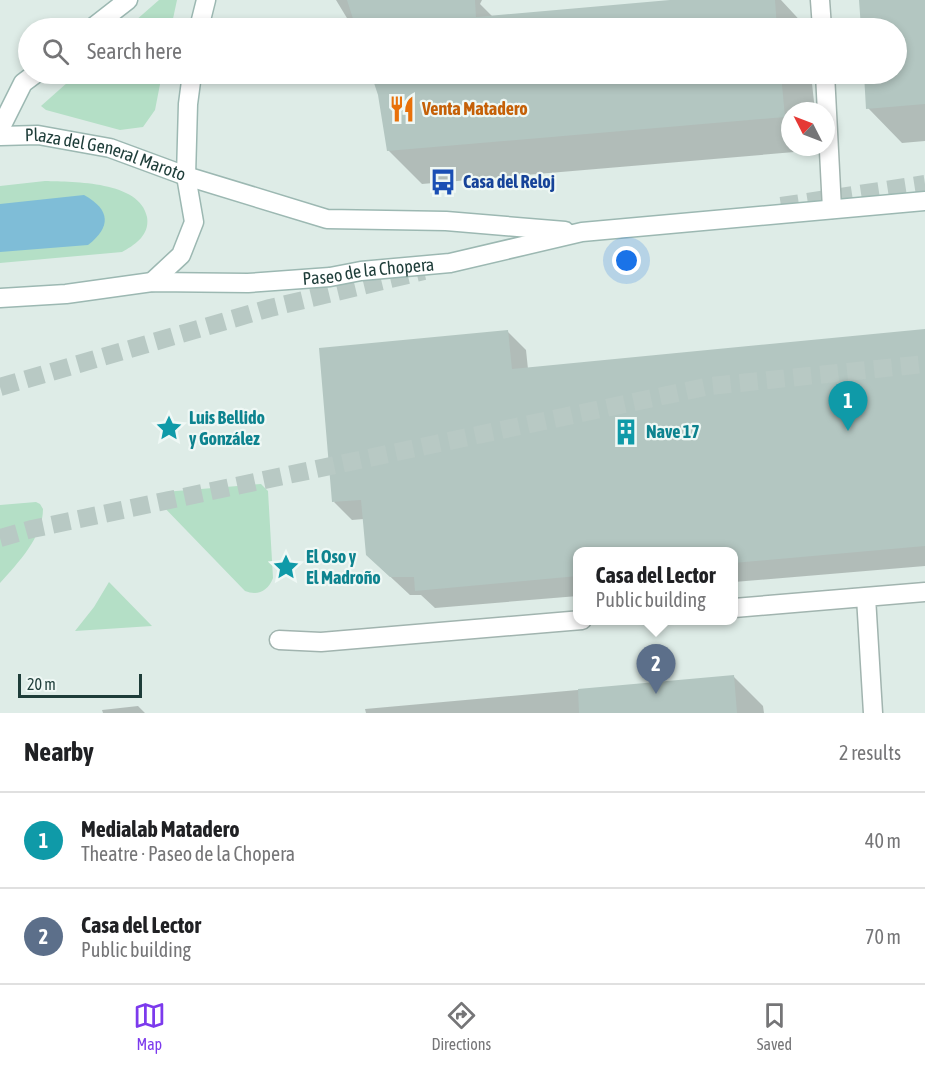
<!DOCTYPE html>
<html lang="en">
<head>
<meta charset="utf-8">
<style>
	:root { --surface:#fff; --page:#f2f2f2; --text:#202124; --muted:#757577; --line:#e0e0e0; --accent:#7c3aed }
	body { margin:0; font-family:"Asap Condensed",sans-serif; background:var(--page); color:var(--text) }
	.compass { position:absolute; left:781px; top:102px; width:54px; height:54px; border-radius:50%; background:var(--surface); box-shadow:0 3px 9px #0003; rotate:312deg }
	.scale { position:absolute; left:18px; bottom:15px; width:124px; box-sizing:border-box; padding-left:6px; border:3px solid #1e3d39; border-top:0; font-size:16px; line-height:21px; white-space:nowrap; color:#1e3d39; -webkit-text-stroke:4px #eff8f5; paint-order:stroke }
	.you { position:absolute; left:627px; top:261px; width:21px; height:21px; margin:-15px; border:4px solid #fff; border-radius:50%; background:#1a73e8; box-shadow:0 0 0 9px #1a73e833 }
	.badge { display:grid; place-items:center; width:39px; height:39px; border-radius:50%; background:var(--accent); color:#fff; font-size:20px; font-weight:700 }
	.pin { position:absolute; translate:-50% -50px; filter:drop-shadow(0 2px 3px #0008) }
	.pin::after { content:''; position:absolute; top:32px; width:21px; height:18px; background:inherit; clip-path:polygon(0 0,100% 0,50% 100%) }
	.popup { position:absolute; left:573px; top:547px; width:165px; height:78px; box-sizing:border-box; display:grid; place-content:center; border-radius:12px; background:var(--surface); filter:drop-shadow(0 2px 4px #0005); font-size:20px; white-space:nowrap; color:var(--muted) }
	.popup b { font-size:22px; color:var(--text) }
	.popup::after { content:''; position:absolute; left:50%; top:100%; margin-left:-12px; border:12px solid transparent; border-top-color:var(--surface) }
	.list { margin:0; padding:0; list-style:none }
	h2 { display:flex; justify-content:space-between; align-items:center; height:78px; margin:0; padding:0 24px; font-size:26px }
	h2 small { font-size:20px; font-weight:400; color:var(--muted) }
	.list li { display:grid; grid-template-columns:39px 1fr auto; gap:18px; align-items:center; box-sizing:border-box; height:96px; padding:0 24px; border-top:2px solid var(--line) }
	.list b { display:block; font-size:22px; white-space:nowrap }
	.list p { margin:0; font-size:20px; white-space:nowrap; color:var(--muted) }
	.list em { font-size:20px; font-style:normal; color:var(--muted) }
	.icon { flex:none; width:33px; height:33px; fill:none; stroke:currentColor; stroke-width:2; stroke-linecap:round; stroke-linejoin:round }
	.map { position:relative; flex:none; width:925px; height:713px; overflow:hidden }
	.search { position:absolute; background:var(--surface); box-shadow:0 3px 9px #0003; left:18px; right:18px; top:18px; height:66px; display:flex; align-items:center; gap:15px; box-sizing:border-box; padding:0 21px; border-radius:33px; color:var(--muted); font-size:22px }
	.sheet { height:270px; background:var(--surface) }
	nav { display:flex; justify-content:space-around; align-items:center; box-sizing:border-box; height:84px; border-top:2px solid var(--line); background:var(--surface); font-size:16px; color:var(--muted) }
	nav a { display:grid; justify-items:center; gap:3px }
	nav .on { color:var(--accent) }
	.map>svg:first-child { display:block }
	.green { fill:#b4dfc6 }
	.water { fill:#7fbdd7 }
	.shadow { fill:#0003 }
	.building { fill:#b3c6c1 }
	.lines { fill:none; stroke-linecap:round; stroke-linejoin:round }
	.highway-tunnel { stroke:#b8c9c4; stroke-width:18; stroke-dasharray:18 9; stroke-linecap:butt }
	.street-casing { stroke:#a1b4af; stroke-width:21 }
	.secondary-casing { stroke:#9cb8b2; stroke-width:21 }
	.street { stroke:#fff; stroke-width:18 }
	.secondary { stroke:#fff; stroke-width:18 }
	.labels { text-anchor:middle; stroke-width:4.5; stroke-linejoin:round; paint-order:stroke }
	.food-label { font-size:18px; font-weight:bold; fill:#c56008; stroke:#eff8f5; text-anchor:start }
	.street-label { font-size:18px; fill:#1e3d39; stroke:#eff8f5 }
	.transit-label { font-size:18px; font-weight:bold; fill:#164399; stroke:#eff8f5; text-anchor:start }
	.culture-label { font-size:18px; font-weight:bold; fill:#0d838f; stroke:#eff8f5; text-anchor:start }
</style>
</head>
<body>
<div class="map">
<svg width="925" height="713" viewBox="0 0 925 713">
	<rect width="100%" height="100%" fill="#deece7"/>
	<path class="green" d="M 159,0 L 177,0 L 171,28 L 127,28 Z
		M 77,74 L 162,74 L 155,110 L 143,127 L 120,130 L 46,110 L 41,106 Z
		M 45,181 C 74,182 140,181 147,217 C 150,235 135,245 122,252 L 0,263 L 0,186 Z
		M 261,484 L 268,491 L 273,578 C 268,591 258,596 245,591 L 158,501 L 164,492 Z
		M 36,502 L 40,504 L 43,509 C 43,537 18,563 0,583 L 0,505 Z
		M 109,582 L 152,626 L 75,631 L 94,607 Z"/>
	<path class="water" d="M 84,195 C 111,210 111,227 88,245 L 0,252 L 0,204 Z"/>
	<path class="shadow" d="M 336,0 L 482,0 L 480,4 L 493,17 L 690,0 L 781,0 L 807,28 L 353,28 Z
		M 860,0 L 925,0 L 925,141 L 902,143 L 868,108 L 865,74 L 896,74 L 896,28 L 862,28 Z
		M 373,74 L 811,74 L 815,111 L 790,111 L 790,147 L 818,147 L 818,150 L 422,184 L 388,150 L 379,94 Z
		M 507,331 L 526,350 L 528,369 L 925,331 L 925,566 L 734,582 L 734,552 L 578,552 L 578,596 L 435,608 L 421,595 L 410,595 L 367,555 L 364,519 L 352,520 L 334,502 Z
		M 733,676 L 763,706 L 764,713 L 366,713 L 365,709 Z
		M 138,706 L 145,713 L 103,713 L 102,710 Z"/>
	<path class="building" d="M 347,0 L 475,0 L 476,17 L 670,0 L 775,0 L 777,28 L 356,28 Z
		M 859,0 L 925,0 L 925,104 L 866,109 L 864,74 L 897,74 L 897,28 L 861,28 Z
		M 371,74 L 781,74 L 785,117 L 387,151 L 378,95 Z
		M 925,329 L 925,546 L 734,563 L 734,552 L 578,552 L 578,576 L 415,591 L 414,577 L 390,577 L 366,555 L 361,500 L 332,502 L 319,348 L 508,330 L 512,369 Z
		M 734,675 L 737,713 L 579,713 L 578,689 Z"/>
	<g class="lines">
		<path class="highway-tunnel" d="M 781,206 L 925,184
			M 0,387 L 270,308 L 424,271
			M 0,538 L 32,529 L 710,386 L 925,364"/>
		<g class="street-casing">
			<path id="street" d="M 820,0 L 822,28
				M 825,74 L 832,209
				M 866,597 L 873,713
				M 734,608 L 925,592
				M 279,640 L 321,642 L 582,620"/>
		</g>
		<g class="secondary-casing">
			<g id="secondary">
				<path d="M 92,28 L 128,0"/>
				<path d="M 199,28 L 206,0"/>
				<path d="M 0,129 L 23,83 L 35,74"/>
				<path id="s1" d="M 0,136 L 38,135 L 110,148 L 186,176 L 327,219 L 446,221 L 565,231"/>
				<path d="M 152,282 L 181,255 L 194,222 L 186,176 L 188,104 L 192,74"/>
				<path id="s2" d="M 0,298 L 66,294 L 152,282 L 248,283 L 330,277 L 361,271 L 450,263 L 582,232 L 925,201"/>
			</g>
		</g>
		<use href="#street" class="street"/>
		<use href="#secondary" class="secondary"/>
	</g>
	<defs>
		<g id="restaurant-bare" transform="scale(2.07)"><path d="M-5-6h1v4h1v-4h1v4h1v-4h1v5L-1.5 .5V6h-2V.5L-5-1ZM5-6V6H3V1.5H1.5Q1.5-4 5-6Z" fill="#e8710a" stroke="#eff8f5" stroke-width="2.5" paint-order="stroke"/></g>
		<g id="bus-bare" transform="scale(2.07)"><path d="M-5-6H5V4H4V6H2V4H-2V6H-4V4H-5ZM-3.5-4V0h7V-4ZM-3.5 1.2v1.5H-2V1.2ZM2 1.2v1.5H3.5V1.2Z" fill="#1a4fb4" stroke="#eff8f5" stroke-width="2.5" paint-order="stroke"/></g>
		<g id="sight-bare" transform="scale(2.07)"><path d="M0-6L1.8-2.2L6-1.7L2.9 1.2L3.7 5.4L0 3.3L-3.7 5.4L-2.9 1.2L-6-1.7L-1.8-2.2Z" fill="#0f9aa8" stroke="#eff8f5" stroke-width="2.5" paint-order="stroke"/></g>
		<g id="building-bare" transform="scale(2.07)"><path d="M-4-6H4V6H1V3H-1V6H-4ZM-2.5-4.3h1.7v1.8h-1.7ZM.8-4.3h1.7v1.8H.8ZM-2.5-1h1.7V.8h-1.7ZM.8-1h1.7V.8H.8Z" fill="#0f9aa8" stroke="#eff8f5" stroke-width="2.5" paint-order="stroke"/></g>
	</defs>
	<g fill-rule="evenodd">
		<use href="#restaurant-bare" x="402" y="109"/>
		<use href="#bus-bare" x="443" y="182"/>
		<use href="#sight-bare" x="169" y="428"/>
		<use href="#building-bare" x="626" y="432"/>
		<use href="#sight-bare" x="286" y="567"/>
	</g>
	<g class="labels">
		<g class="food-label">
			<text x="422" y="115">Venta Matadero</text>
		</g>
		<g class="street-label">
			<text dy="6" stroke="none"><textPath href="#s1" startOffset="108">Plaza del General Maroto</textPath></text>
			<text dy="6" stroke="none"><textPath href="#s2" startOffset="370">Paseo de la Chopera</textPath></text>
		</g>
		<g class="transit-label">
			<text x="463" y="188">Casa del Reloj</text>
		</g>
		<g class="culture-label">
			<text x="189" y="424">Luis Bellido<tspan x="189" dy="21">y González</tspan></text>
			<text x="646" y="438">Nave 17</text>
			<text x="306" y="563">El Oso y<tspan x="306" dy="21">El Madroño</tspan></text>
		</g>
	</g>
</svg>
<svg class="compass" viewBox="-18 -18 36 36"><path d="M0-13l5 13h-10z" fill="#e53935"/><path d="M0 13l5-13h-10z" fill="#757577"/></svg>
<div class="scale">20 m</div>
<div class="you"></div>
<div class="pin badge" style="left:848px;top:431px;background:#0f9aa8">1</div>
<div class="pin badge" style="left:656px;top:694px;background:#5c6f8a">2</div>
<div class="popup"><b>Casa del Lector</b>Public building</div>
<div class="search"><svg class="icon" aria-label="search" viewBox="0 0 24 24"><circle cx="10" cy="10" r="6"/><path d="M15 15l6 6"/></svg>Search here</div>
</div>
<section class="sheet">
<h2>Nearby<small>2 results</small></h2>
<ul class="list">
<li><span class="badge" style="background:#0f9aa8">1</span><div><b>Medialab Matadero</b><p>Theatre · Paseo de la Chopera</p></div><em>40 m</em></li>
<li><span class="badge" style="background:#5c6f8a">2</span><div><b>Casa del Lector</b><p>Public building</p></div><em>70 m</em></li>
</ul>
</section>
<nav>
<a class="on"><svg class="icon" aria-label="map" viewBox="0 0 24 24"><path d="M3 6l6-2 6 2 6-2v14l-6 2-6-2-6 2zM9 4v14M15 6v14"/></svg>Map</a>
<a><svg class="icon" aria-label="directions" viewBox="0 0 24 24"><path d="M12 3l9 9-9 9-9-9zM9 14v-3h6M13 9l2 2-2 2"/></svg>Directions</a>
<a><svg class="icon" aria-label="saved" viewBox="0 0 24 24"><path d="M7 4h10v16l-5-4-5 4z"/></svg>Saved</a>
</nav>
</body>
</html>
